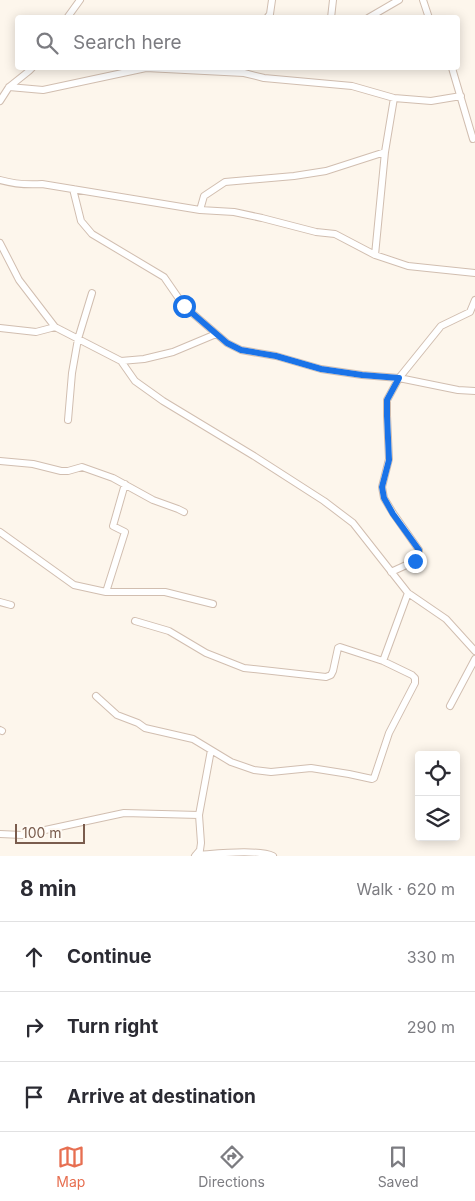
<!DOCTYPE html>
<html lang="en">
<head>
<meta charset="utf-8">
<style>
	:root { --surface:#fff; --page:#f7f7f7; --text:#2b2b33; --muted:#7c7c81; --line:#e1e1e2; --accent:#e76f51 }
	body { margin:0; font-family:Inter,sans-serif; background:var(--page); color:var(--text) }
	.controls { position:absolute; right:15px; bottom:15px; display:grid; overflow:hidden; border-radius:5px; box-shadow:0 2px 12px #0003 }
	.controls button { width:45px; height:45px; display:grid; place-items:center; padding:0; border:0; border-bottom:1px solid var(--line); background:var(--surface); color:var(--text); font:25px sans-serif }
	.scale { position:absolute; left:15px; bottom:12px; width:70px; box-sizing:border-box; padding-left:5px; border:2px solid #7a5c4d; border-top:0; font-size:14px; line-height:18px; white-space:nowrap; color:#7a5c4d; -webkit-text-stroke:4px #fffaf3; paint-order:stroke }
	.stop { position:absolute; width:15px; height:15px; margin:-11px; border:4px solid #1a73e8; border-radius:50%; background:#fff }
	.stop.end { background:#1a73e8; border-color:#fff; box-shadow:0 1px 5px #0008 }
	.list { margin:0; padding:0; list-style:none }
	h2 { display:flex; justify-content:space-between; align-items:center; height:65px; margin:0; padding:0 20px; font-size:21px }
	h2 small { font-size:16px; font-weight:400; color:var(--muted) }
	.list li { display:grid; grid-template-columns:32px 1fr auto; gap:15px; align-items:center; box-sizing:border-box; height:70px; padding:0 20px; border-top:1px solid var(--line) }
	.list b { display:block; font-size:19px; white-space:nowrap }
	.list em { font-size:16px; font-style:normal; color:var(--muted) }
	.icon { flex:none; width:28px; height:28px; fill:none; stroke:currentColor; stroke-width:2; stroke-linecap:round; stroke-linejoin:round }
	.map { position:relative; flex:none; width:475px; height:856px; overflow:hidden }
	.search { position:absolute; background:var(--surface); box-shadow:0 2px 12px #0003; left:15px; right:15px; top:15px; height:55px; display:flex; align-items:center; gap:12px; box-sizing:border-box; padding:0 18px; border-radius:5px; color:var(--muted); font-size:19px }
	.sheet { height:275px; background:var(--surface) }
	nav { display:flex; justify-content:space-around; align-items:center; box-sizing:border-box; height:70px; border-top:1px solid var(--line); background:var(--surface); font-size:14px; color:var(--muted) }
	nav a { display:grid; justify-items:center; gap:2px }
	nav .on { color:var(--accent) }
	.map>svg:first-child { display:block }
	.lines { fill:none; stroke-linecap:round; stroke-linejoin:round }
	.minor-casing { stroke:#d1beb0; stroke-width:8 }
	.minor { stroke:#fff; stroke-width:6 }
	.route { stroke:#1a73e8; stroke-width:6 }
</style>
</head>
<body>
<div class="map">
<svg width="475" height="856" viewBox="0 0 475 856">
	<rect width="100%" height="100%" fill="#fdf6ec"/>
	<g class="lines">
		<g class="minor-casing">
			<path id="minor" d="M 423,0 L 429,18
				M 67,18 L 80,0
				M 267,18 L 270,14 L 272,0
				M 331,18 L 333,0
				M 368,18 L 399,0
				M 452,68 L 473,139
				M 9,87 L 43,90 L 146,68 L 244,73 L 264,78 L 352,86 L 394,98 L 431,101 L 461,96
				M 0,101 L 9,87 L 29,71 L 32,68
				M 0,180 C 14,184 27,185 42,184 L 200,210 L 234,212 L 262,218 L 316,232 L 335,234 L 375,255 L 408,266 L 475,273
				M 73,189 L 81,221 L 92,234 L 164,277 L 184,306 L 227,343 L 241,350 L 276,356 L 321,369 L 362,375 L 399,378 L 458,390 L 475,391
				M 200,210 L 204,196 L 225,182 L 294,176 L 326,171 L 385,152
				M 0,243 L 19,280 L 55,327 L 121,361 L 135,381 L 163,401 L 254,456 L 324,501 L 353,523 L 408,593 L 446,619 L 475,651
				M 375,255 L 385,152 L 394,98
				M 0,328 L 36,332 L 55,327
				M 121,361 L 144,359 L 173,352 L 216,334
				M 68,420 L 72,373 L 78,339 L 92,293
				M 0,461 L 33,464 L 61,471 L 68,471 L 82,467 L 113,478 L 153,500 L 178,509 L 184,512
				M 0,532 L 74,585 L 106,592 L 165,592 L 213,604
				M 391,572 L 415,561 L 419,556 L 419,550 L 393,513 L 384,498 L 382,487 L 389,459 L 387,415 L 387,400 L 399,378 L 441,326 L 470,312 L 475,300
				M 106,592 L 125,532 L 113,526 L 125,484
				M 0,602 L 11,605
				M 383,661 L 408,593
				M 96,696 L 117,715 L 138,723 L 145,728 L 193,739 L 231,762 L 254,770 L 271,772 L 311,768 L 349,774 L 372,779 L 374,778 L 389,733 L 415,683 L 415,678 L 412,675 L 383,661 L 340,647 L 338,648 L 333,671 L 331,675 L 326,677 L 244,668 L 206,653 L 169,631 L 135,621
				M 450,706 L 475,659
				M 0,730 L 2,731
				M 0,834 L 22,835 L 124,813 L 199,815
				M 196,855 C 214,854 258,849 273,856
				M 195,856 L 200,850 L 201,843 L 199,815 L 211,750"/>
		</g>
		<use href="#minor" class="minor"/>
	</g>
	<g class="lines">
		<path class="route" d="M 184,306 L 227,343 L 241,350 L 276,356 L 321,369 L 362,375 L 399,378 L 387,400 L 387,416 L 389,460 L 382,487 L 384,498 L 393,514 L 419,550 L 419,556 L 415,561"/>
	</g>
</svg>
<div class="controls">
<button><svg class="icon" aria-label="locate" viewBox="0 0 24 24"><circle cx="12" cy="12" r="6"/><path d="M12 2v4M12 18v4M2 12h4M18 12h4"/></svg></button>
<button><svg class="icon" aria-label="layers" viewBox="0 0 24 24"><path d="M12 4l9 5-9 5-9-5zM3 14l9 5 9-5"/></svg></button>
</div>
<div class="scale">100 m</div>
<div class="stop" style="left:184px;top:306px"></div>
<div class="stop end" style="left:415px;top:561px"></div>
<div class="search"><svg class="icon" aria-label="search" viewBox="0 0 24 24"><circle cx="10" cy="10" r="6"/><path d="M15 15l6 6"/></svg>Search here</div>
</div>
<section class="sheet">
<h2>8 min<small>Walk · 620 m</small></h2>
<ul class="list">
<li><svg class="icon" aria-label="ahead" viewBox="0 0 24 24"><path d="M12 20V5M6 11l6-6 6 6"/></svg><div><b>Continue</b></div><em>330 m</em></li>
<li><svg class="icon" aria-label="right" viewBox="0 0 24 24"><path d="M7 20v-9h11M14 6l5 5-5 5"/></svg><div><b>Turn right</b></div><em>290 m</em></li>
<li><svg class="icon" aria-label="arrive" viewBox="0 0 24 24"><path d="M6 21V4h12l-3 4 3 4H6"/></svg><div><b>Arrive at destination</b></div></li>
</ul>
</section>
<nav>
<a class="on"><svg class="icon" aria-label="map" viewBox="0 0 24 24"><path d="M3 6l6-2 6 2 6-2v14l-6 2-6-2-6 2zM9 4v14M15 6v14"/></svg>Map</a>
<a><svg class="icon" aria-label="directions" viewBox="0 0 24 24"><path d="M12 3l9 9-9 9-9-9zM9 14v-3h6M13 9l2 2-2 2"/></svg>Directions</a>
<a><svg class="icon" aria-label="saved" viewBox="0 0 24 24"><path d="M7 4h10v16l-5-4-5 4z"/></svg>Saved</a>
</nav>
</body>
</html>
